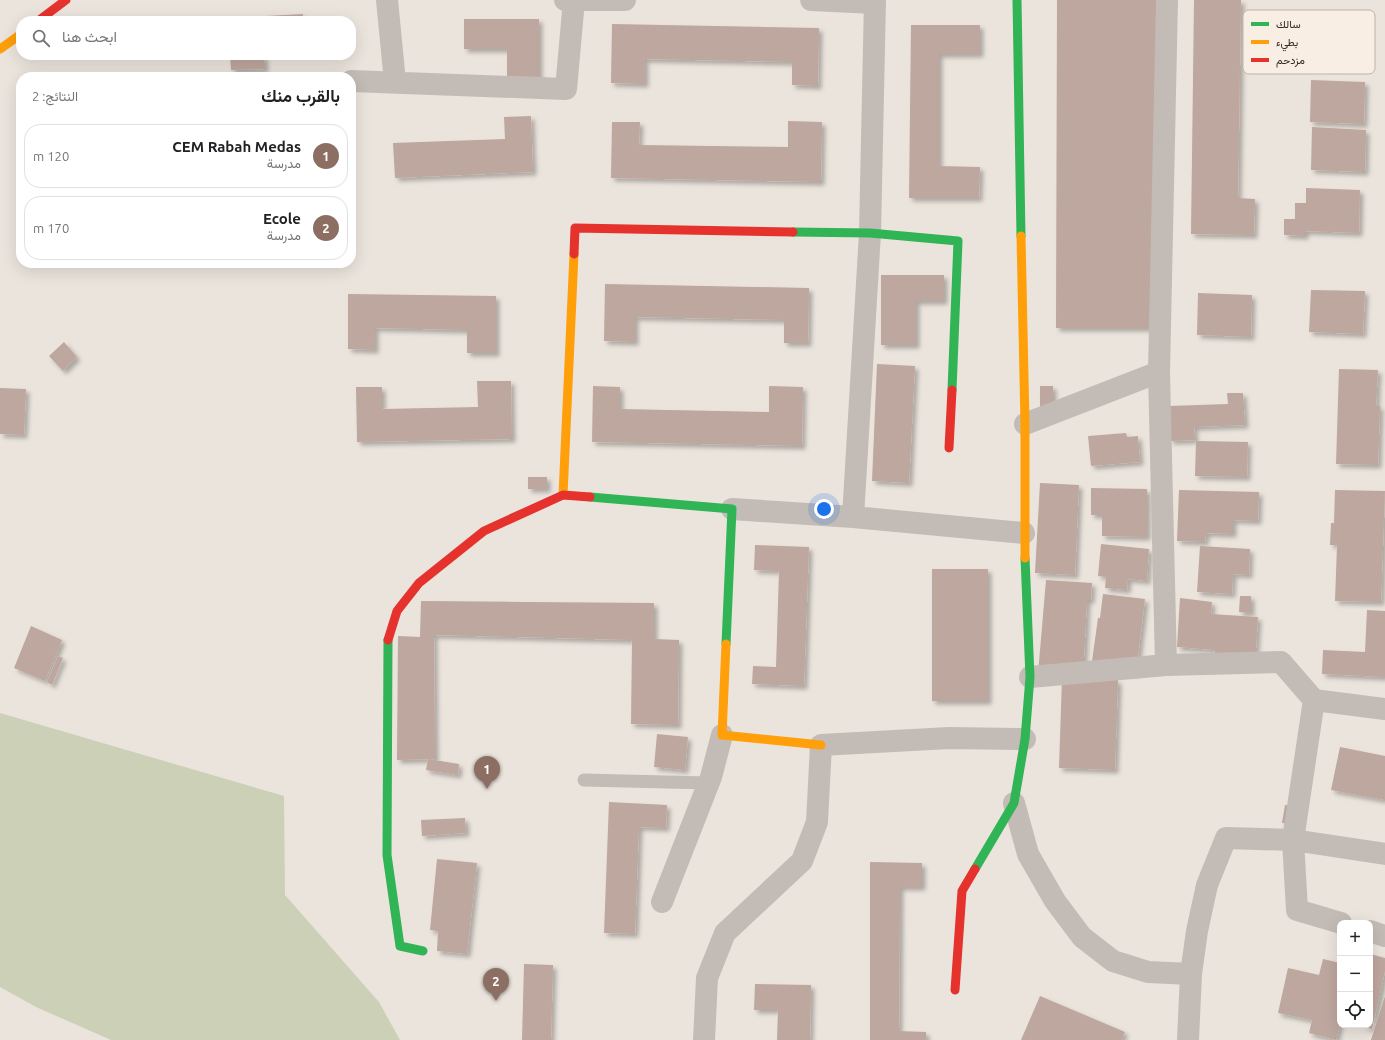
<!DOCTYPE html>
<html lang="ar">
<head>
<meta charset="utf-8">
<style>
	:root { --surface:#fff; --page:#f2f2f2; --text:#202124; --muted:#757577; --line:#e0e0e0; --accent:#736a65 }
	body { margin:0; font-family:Ubuntu,Vazirmatn,sans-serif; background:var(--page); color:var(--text); direction:rtl }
	.controls { position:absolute; right:12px; bottom:12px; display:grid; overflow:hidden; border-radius:8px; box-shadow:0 4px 16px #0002 }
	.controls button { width:36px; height:36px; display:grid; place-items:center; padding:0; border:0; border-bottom:1px solid var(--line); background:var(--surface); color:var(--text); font:20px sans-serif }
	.you { position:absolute; left:824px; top:509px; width:14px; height:14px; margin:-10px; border:3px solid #fff; border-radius:50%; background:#1a73e8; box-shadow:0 0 0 6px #1a73e833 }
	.badge { display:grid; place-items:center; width:26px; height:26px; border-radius:50%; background:var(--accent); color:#fff; font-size:13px; font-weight:700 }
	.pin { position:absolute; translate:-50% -33px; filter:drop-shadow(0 1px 2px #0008) }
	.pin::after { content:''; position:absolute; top:21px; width:14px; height:12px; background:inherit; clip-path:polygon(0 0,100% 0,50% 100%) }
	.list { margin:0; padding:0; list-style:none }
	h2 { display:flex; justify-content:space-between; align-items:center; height:52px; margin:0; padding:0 16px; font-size:17px }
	h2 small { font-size:13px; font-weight:400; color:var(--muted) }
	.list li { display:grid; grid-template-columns:26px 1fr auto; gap:12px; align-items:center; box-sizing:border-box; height:64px; margin:0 8px 8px; padding:0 8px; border:1px solid var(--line); border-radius:16px }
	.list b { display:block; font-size:15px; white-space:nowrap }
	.list p { margin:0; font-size:13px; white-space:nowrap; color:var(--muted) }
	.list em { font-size:13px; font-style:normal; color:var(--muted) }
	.icon { flex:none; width:22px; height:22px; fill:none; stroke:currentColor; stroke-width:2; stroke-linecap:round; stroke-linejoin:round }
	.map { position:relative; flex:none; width:1385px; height:1040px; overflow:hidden; direction:ltr }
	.search { position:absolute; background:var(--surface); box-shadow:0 4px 16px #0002; left:16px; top:16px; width:340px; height:44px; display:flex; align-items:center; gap:10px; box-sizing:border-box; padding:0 14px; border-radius:16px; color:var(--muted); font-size:15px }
	.panel { position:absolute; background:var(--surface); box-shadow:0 4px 16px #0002; left:16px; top:72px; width:340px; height:196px; border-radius:16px; direction:rtl }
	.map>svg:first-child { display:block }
	.green { fill:#ccd0b6 }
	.building { fill:#bea79e; filter:url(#shadow) }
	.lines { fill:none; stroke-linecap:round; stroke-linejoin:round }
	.lane { stroke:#c3bcb6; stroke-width:13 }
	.street { stroke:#c3bcb6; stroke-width:22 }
	.fast { stroke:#30b455; stroke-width:9 }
	.slow { stroke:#ff9f0a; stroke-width:9 }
	.jam { stroke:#e5322d; stroke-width:9 }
	.key { fill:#f9eee3; stroke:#beb3aa; stroke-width:1 }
	.key-label { font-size:11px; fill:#332925 }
</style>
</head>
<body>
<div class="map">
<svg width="1385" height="1040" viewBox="0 0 1385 1040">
	<defs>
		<filter id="shadow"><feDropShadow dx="3.5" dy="3.5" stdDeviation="2" flood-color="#0004"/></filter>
	</defs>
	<rect width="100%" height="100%" fill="#ebe4dd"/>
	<path class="green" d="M 0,713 L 284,796 L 285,895 L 379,1002 L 400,1040 L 111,1040 L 36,1007 L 0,987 Z"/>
	<path class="building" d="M 1057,0 L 1158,0 L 1157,328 L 1056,328 Z
		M 1194,0 L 1241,0 L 1238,198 L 1255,199 L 1254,235 L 1191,234 Z
		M 303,14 L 303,21 L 228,21 L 228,18 Z
		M 464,19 L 539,19 L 539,80 L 507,81 L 507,49 L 464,49 Z
		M 612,24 L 819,28 L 818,86 L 792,85 L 792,62 L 645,59 L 645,84 L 611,83 Z
		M 911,25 L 980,25 L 980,54 L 939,54 L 939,166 L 980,167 L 979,198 L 909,198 Z
		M 230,55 L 264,55 L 265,69 L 231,70 Z
		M 1311,80 L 1365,82 L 1364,124 L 1310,122 Z
		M 531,116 L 533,172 L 395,178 L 393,143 L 505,139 L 504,117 Z
		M 788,121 L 822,122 L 821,182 L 611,178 L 612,122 L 640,122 L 639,145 L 788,147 Z
		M 1312,127 L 1366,130 L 1365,172 L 1311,170 Z
		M 1306,188 L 1360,190 L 1359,233 L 1305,231 L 1305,236 L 1284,235 L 1284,219 L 1295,219 L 1295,203 L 1306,203 Z
		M 881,275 L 944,275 L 944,301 L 916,301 L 916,345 L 881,345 Z
		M 605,284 L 809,288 L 808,343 L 784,343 L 784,320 L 635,317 L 635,342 L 604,341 Z
		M 1311,290 L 1365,291 L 1363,334 L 1309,332 Z
		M 1198,293 L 1252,295 L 1251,337 L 1197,335 Z
		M 348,294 L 496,296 L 496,353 L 467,353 L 467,330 L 375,328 L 375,350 L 348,349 Z
		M 64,342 L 77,357 L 63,371 L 49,356 Z
		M 877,364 L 915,366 L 909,483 L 872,481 Z
		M 1339,369 L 1378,370 L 1376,406 L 1380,406 L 1378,465 L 1336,464 Z
		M 477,381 L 511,381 L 512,439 L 357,442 L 356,387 L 382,387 L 382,409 L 478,407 Z
		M 593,386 L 620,387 L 620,409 L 769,412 L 769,386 L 803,387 L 802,446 L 592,442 Z
		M 1040,386 L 1053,386 L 1053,411 L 1040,411 Z
		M 0,388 L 26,389 L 24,435 L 0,434 Z
		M 1227,393 L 1243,393 L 1245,425 L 1194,427 L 1195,440 L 1170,441 L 1169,406 L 1228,404 Z
		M 1126,433 L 1127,437 L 1138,436 L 1140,462 L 1091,466 L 1088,436 Z
		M 1196,441 L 1248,442 L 1247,477 L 1195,476 Z
		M 528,477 L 547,477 L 547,489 L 528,489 Z
		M 1040,483 L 1079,485 L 1075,575 L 1035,573 Z
		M 1091,488 L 1147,489 L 1147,537 L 1102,536 L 1102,515 L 1091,515 Z
		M 1179,490 L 1259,492 L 1258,521 L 1233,520 L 1233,534 L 1206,533 L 1205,542 L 1177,541 Z
		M 1335,490 L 1385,491 L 1381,602 L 1335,601 L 1337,545 L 1330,545 L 1331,523 L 1334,523 Z
		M 1101,544 L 1149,549 L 1147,581 L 1128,579 L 1127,590 L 1105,588 L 1106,577 L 1098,576 Z
		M 755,545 L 809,547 L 804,686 L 752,684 L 753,666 L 776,667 L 779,571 L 754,570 Z
		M 1200,546 L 1250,549 L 1249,575 L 1233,574 L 1232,594 L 1197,592 Z
		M 932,569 L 988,569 L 988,701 L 932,701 Z
		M 1046,580 L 1092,583 L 1091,600 L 1087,600 L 1083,677 L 1038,674 Z
		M 1103,594 L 1145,599 L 1136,673 L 1091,668 L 1098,618 L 1100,618 Z
		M 1240,596 L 1251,596 L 1251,613 L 1239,612 Z
		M 1180,598 L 1212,602 L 1211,614 L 1258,617 L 1255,664 L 1214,661 L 1215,650 L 1177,647 Z
		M 421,601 L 654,603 L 654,639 L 679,640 L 678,725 L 631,724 L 632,640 L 434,635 L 435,759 L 397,760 L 398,636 L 420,637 Z
		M 1367,610 L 1385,611 L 1385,677 L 1322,674 L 1323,650 L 1365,652 Z
		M 31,626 L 62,640 L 45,681 L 14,668 Z
		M 58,656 L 63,658 L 52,685 L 47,682 Z
		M 1062,678 L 1118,680 L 1115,770 L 1059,768 Z
		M 657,734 L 688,737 L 685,770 L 654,767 Z
		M 1340,747 L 1385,756 L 1385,800 L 1331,790 Z
		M 428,759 L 459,764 L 458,775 L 426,770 Z
		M 609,802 L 667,805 L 666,828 L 639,827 L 635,934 L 604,933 Z
		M 1285,805 L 1294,806 L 1291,824 L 1282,823 Z
		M 465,818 L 466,833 L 422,836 L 421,820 Z
		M 437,859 L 477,863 L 467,954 L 437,951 L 438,931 L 430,930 Z
		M 870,862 L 922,863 L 922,887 L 900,887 L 899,1031 L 926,1032 L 926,1040 L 870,1040 Z
		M 1370,954 L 1385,958 L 1385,971 L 1372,1029 L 1359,1026 L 1370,1025 Z
		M 1323,959 L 1340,963 L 1340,1024 L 1336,1040 L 1309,1033 L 1312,1020 L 1278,1013 L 1288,968 L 1319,975 Z
		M 524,964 L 553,965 L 551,1040 L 522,1040 Z
		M 755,984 L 811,985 L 810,1040 L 777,1040 L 778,1010 L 754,1010 Z
		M 1040,996 L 1125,1032 L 1121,1040 L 1021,1040 Z
		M 1385,996 L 1385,1040 L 1371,1040 Z"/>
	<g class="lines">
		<path class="lane" d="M 584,780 L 708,783"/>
		<path class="street" d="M 387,0 L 395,82
			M 565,0 L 625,0
			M 811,0 L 875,3
			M 875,0 L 870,233 L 853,517 L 1024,533
			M 351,81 L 566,89 L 574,0
			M 1025,424 L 1159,372
			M 732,509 L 853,517
			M 1166,665 L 1159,372 L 1167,0
			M 1030,677 L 1166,665 L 1281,662 L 1314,700 L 1385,709
			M 1314,700 L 1293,840 L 1297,910 L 1341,923
			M 1014,803 L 1028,854 L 1055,901 L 1082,937 L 1113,961 L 1148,972 L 1191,974
			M 662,902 L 711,777 L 722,735
			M 1370,931 L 1385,936
			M 704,1040 L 707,978 L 725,933 L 802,861 L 817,822 L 821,745 L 949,738 L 1025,739
			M 1188,1040 L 1191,974 L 1197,931 L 1207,885 L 1226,838 L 1293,840 L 1385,854"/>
		<path class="fast" d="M 1017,0 L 1021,236
			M 793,232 L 870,233 L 958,241 L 952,390
			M 590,497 L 732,509 L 726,644
			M 388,640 L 387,855 L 400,946 L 423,951
			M 975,869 L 1014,803 L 1025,739 L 1030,677 L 1025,558"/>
		<path class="slow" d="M 0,49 L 21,34
			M 1021,236 L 1025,424 L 1025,558
			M 563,495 L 574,254
			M 726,644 L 722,735 L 821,745"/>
		<path class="jam" d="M 38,21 L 66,0
			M 574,254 L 575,228 L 793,232
			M 949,448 L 952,390
			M 388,640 L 397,611 L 419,583 L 484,531 L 563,495 L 590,497
			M 955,990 L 962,891 L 975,869"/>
	</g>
	<rect x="1243" y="10" width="132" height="64" rx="6" class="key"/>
	<rect x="1251" y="22" width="18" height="4" fill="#30b455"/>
	<rect x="1251" y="40" width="18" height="4" fill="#ff9f0a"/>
	<rect x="1251" y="58" width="18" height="4" fill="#e5322d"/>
	<g class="key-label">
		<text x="1276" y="28">سالك</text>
		<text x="1276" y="46">بطيء</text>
		<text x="1276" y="64">مزدحم</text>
	</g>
</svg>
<div class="controls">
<button>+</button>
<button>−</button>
<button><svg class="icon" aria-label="locate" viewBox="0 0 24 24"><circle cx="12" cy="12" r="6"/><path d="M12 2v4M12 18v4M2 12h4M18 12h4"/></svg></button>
</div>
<div class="you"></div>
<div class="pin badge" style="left:487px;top:789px;background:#8d6e63">1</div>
<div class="pin badge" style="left:496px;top:1001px;background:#8d6e63">2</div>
<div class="search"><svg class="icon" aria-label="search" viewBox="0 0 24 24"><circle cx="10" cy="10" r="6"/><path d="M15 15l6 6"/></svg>ابحث هنا</div>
<section class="panel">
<h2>بالقرب منك<small>النتائج: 2</small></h2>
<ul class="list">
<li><span class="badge" style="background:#8d6e63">1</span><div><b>CEM Rabah Medas</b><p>مدرسة</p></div><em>120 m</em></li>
<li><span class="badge" style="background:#8d6e63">2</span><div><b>Ecole</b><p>مدرسة</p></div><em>170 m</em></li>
</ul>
</section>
</div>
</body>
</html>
